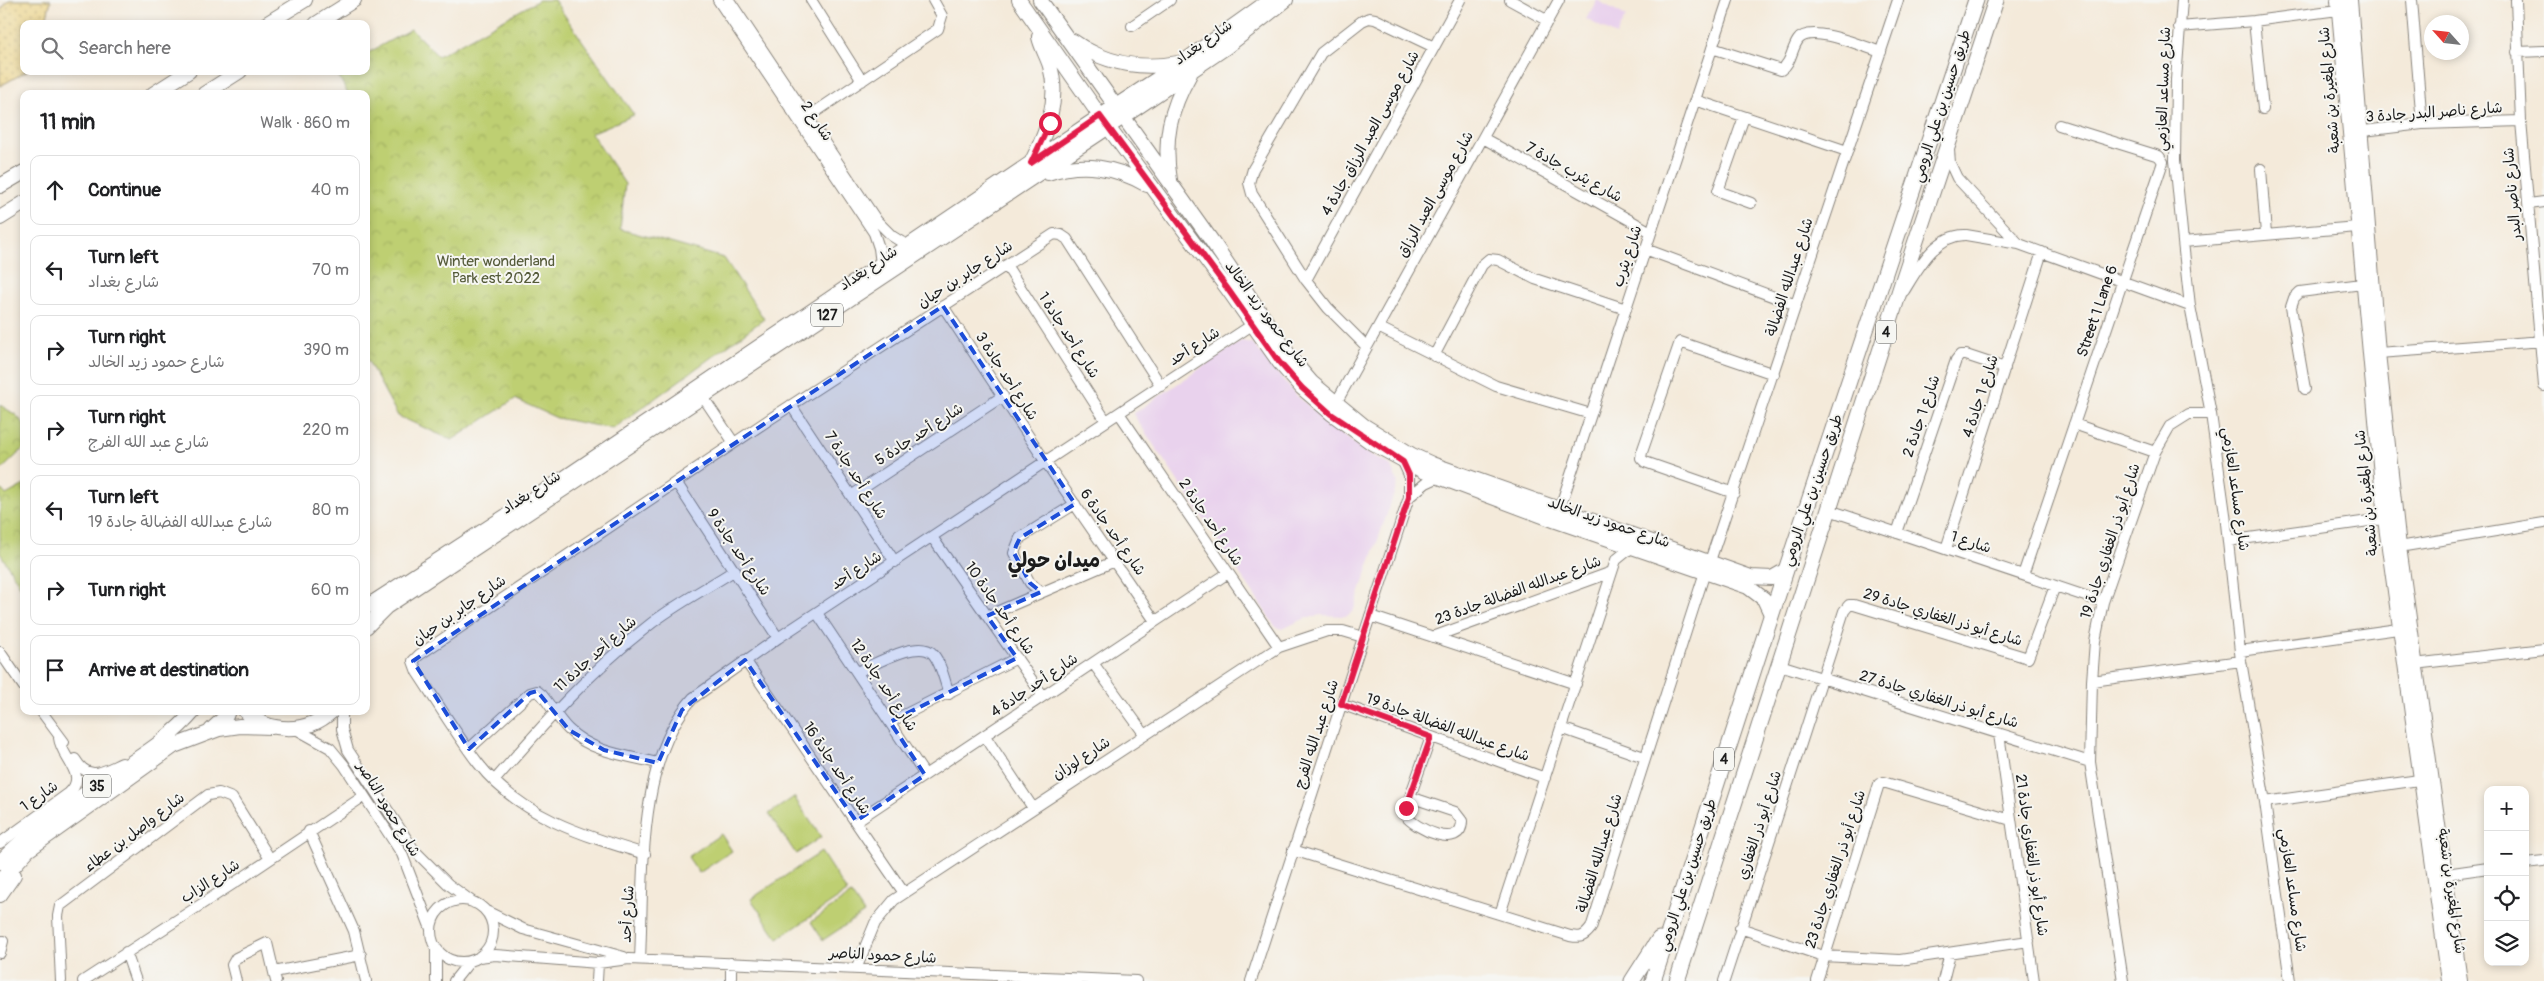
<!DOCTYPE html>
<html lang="en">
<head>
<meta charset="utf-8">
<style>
	:root { --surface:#fff; --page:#f2f2f2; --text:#202124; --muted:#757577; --line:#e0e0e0 }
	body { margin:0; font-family:Pangolin,"Playpen Sans Arabic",sans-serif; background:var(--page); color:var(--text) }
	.controls { position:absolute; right:15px; bottom:15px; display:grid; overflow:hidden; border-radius:10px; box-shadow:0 2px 8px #0003 }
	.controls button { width:45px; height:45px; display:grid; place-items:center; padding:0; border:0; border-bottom:1px solid var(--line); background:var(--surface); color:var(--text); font:25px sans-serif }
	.compass { position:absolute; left:2424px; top:15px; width:45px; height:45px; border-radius:50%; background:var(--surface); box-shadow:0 2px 8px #0003; rotate:297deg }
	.stop { position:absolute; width:15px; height:15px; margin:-11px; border:4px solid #e11d48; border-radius:50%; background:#fff }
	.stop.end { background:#e11d48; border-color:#fff; box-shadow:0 1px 5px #0008 }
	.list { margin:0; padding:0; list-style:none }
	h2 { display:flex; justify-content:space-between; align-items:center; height:65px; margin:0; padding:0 20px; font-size:21px }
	h2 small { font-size:16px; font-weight:400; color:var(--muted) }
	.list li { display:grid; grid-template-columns:32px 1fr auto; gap:15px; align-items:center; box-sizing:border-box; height:70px; margin:0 10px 10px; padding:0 10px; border:1px solid var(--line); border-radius:10px }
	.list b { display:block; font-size:19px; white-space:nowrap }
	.list p { margin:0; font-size:16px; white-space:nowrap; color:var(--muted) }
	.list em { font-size:16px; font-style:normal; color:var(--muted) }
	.icon { flex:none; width:28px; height:28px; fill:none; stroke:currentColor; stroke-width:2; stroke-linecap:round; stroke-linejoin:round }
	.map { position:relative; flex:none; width:2544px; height:981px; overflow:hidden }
	.search { position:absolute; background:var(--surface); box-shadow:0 2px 8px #0003; left:20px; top:20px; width:350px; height:55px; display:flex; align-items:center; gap:12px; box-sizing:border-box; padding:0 18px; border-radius:10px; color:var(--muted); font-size:19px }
	.panel { position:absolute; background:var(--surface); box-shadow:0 2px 8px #0003; left:20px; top:90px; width:350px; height:625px; border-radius:10px }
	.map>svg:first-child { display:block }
	.built { fill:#e9d2ed }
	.sand { fill:url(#sand-dots); stroke:#857b5d }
	.park { fill:url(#park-crowns); stroke:#6d7647 }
	.pitch { fill:#becf72; stroke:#6d7647 }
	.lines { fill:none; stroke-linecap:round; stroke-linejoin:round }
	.minor-casing { stroke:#88837b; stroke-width:12 }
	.major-casing { stroke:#88837b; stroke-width:16 }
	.highway-casing { stroke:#88837b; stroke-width:17 }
	.minor { stroke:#fff; stroke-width:10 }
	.major { stroke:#fff; stroke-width:14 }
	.highway { stroke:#fff; stroke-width:15 }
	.route { stroke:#e11d48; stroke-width:6 }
	.marked { fill:#1d4ed8; fill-opacity:0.2; stroke:#1d4ed8; stroke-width:4; stroke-dasharray:10 6; stroke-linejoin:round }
	.labels { text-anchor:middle; stroke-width:4; stroke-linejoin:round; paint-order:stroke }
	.shield { fill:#f6f6f2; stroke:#5d5d5c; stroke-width:1 }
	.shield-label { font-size:14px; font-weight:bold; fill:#1c1c1c }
	.street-label { font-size:15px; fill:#1c1c1c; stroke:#f6f6f2 }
	.park-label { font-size:15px; fill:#555b3a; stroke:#f6f6f2 }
	.district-label { font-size:20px; font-weight:bold; fill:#1c1c1c; stroke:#f6f6f2 }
</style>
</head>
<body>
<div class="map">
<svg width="2544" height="981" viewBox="0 0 2544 981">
	<defs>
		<pattern id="sand-dots" width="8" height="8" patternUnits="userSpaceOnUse" patternTransform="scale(1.25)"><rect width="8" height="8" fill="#eeda9e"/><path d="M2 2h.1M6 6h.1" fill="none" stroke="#ccba88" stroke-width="1.8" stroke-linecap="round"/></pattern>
		<pattern id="park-crowns" width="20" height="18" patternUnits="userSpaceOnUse" patternTransform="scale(1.25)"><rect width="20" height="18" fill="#becf72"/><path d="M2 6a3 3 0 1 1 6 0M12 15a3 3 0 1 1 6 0" fill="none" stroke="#a3b162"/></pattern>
	</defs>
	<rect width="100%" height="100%" fill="#f6f6f2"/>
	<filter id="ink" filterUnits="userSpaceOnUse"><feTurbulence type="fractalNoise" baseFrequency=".02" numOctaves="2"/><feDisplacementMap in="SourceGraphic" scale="10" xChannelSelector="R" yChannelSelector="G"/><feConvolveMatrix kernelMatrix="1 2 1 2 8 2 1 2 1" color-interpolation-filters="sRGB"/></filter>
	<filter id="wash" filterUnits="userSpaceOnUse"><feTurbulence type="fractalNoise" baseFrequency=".0096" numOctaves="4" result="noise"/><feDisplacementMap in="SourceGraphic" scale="20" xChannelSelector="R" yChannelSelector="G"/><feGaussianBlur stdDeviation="1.12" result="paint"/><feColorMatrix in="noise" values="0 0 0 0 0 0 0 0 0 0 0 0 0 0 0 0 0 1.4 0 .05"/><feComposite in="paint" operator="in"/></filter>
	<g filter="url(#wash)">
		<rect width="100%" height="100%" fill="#f4eada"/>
		<path class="built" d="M 1597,0 L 1626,16 L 1616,35 L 1586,19 Z
			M 1241,341 L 1252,343 L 1295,394 L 1328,423 L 1364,451 L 1390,465 L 1398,482 L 1353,612 L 1346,616 L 1321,615 L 1306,618 L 1282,629 L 1275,626 L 1133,414 Z"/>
		<path class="sand" d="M 9,0 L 51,0 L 45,24 L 24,24 L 24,71 L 27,71 L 0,86 L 0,11 Z"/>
		<path class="park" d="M 539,0 L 554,0 L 634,115 L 591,133 L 625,184 L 620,229 L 724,258 L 764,319 L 613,429 L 557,418 L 515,399 L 452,440 L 398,416 L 366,357 L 366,94 L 348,94 L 336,71 L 366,71 L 366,54 L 411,29 L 438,56 Z
			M 0,405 L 16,415 L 24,424 L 24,448 L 0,471 Z
			M 24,485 L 24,592 L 0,553 L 0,488 L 6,495 Z"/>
		<path class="pitch" d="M 794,797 L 821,837 L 796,854 L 769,814 Z
			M 721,834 L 732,851 L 699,873 L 688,857 Z
			M 821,852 L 847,892 L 778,939 L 751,899 Z
			M 851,894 L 864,913 L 823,940 L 811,922 Z"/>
	</g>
	<g filter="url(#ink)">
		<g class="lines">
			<g class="minor-casing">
				<path id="minor" d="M 718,0 L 874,233 L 879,248 L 881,264
					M 729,0 L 877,221 L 892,236 L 908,246
					M 811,0 L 862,81
					M 1510,0 L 1548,21
					M 2182,0 L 2176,80 L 2175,160 L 2183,242 L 2190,306 L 2211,414 L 2225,514 L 2241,661 L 2265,802 L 2290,981
					M 2412,0 L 2422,124
					M 2516,0 L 2521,121 L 2544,386
					M 2254,21 L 2263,109
					M 1132,26 L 1170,0
					M 2179,27 L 2254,21 L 2338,10
					M 1712,48 L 1781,70 C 1792,62 1791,50 1798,40 C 1810,23 1864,47 1881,52
					M 2517,52 L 2544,51
					M 1695,100 L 1847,151
					M 1744,117 L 1718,191 L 1751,203
					M 802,121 L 938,29 L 942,16 L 933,0
					M 2059,125 L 2159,156 L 2163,162
					M 2355,132 L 2422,124 L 2521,121
					M 1483,138 L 1651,232
					M 1949,150 L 1950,163 L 1957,178 L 2019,244
					M 2261,169 L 2266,234
					M 2529,204 L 2544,202
					M 2183,242 L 2357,227
					M 1645,249 L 1796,305
					M 1006,265 L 1106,421
					M 1306,280 L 1460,0
					M 1904,291 C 1918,268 1936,234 1966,235 L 2019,244 L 2190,306
					M 943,306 L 1045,461 L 1155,621
					M 1378,327 L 1496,386 L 1591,414
					M 1367,347 L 1328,308 L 1306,280 L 1252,194 L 1249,183 L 1253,169 L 1321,53 L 1362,21 L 1369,18 L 1375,19 L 1434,47
					M 2378,353 L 2544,341
					M 1434,356 L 1482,265 L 1489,259 L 1498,260 L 1535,279 L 1626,309
					M 2305,389 L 2291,307 L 2294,298 L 2300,292 L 2362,284
					M 703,397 L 734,443
					M 1336,403 L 1559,0
					M 791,405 L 895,562
					M 1119,413 L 1279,647
					M 2074,424 L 2155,452
					M 676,482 L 778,638
					M 1734,493 L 1645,462 L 1641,458 L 1642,452 L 1680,342 L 1774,374
					M 851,496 L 1003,396
					M 1409,497 L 1426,483 L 1439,477
					M 1829,510 L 2103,602
					M 1558,514 L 1728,0
					M 1897,533 L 1956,360 L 1960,355 L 1966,355 L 2005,368
					M 932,537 L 1043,696
					M 2228,541 L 2390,518
					M 2399,547 L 2544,523
					M 1946,549 L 2042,252
					M 1709,564 L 1898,0
					M 2023,575 L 2163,162
					M 1041,592 L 1030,583 L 1014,553 L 1020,538 L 1075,504
					M 817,613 L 925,775
					M 987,616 L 1115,561
					M 1370,616 L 1576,684
					M 1433,637 L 1612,572
					M 2240,651 L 2398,629
					M 0,652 L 24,687
					M 745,660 L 904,893
					M 1093,663 L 1145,735
					M 2414,664 L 2544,649
					M 1780,665 L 2090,762
					M 857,672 C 874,665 919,638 933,654 C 941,663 945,682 949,694
					M 2092,681 L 2241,661
					M 1341,704 L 1545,778
					M 41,711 L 64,742
					M 342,711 L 342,729 L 348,750 L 414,850 L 448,884 L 474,903
					M 890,722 L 1017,658
					M 294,728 L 330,748 L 344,765 L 402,854 L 431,929
					M 1561,728 L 1644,757
					M 1999,734 L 2034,981
					M 985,736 L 1033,808
					M 469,749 L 530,693 L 537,691 L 542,695 C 551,706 558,719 568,729 C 590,752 628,756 658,763
					M 75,759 C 89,782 102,772 122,763
					M 494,781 C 542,726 590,671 648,626 C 674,605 706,589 735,570
					M 1410,797 L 1455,812 L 1462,821 C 1462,851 1415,829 1405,815 L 1406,808 L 1431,737
					M 2265,802 L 2419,780
					M 856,821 L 1228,573
					M 309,831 L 354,931 L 366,981
					M 0,843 L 69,793 C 89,775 61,758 59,738
					M 1293,850 L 1570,936 C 1581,938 1584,937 1591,928 L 1705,572
					M 645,854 C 584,836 519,816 478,763 C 456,734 437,702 417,672 L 413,661 L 419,655 L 770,419 L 1054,234 L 1061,235 L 1067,239 L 1161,386
					M 2525,863 L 2544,861
					M 2439,875 L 2488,868
					M431 931a31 31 0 1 1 62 0a31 31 0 1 1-62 0Z
					M 486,911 L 523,929 L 624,957
					M 1500,914 L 1616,560 L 1632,547
					M 1740,928 L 1823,956 L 1900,960 L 2029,941
					M 436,948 L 436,981
					M 126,952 L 136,981
					M 0,953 L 3,941
					M 479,957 L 495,955 L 598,963 L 629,959 L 1136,981
					M 640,959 C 644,878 636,762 693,698 L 778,638 L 1258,321
					M 856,969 L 875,923 L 894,900 L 1279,647 L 1327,631 L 1343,631 L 1363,637
					M 274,972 L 361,955
					M 61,981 L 58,916 L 60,906 L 208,795 L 219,793 L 232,798 L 270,859
					M 83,981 L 245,876 L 364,796
					M 236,981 L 232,965 L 236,958 L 267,943 L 276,981
					M 454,981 L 470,961
					M 597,981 L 598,963
					M 731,981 L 731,963
					M 1251,981 L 1409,497 L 1409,475 L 1403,462
					M 1724,981 L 1844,611 L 1849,605 L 1854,605 L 2028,658 L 2055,586
					M 1817,981 L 1879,784 L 1883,782 L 2011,820
					M 1943,981 L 1950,953
					M 2123,981 L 2090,762 L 2092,681 L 2095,641 L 2103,602 L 2155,452 L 2170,426 L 2189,414 L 2211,414"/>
			</g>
			<g class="major-casing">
				<path id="major" d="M 1019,0 L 1105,123 L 1227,288 L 1279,362 L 1302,388 L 1331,413 L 1372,443 L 1423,471 L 1556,521 L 1748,587 L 1764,599 L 1771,614
					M 1040,0 L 1214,244 L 1293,361 L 1312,383 L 1363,425 L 1412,455 L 1432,464 L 1751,577 L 1772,578 L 1786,570
					M 2338,0 L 2385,519 L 2449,981
					M 2350,0 L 2378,353 L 2399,547 L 2460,981
					M 266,24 L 305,0
					M 316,24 L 354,0
					M 1073,41 C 1105,64 1139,70 1178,63
					M 153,94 L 189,71
					M 204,94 L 240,71
					M 1032,161 C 1047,131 1060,101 1050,66 C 1047,56 1041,47 1039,37
					M 1048,173 C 1082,161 1117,167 1147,185
					M 1170,180 C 1163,140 1170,109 1190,74
					M 0,186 L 24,172
					M 0,218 L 24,203
					M 366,607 L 560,481 L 1090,123 L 1183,62 L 1270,0
					M 366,627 L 386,607 L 1098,134 L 1225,48 L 1286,0
					M 245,711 C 269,734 307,734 332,711
					M 211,730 L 226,716 L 228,711
					M 0,862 C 34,827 75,800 116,773 C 144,754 172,737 194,711
					M 0,881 L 28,850 L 174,746 L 219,729 L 240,726 L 272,727
					M 0,895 L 14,875"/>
			</g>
			<g class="highway-casing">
				<path id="highway" d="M 1632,981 L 1659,939
					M 1653,981 L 1786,570 L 1976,0
					M 1677,981 L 1905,274 L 1996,0"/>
			</g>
			<use href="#minor" class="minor"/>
			<use href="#major" class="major"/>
			<use href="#highway" class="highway"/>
		</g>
	</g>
	<g class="lines" filter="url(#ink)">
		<path class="route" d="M 1050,123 L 1031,163 L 1100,116 L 1227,288 L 1279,362 L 1302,388 L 1331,414 L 1403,462 L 1409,475 L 1409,497 L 1341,704 L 1431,737 L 1406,808"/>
	</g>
	<path class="marked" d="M 943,306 L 1075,504 L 1020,538 L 1016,546 L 1014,553 L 1030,583 L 1041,592 L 987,616 L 1017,658 L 890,722 L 925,775 L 856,821 L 745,660 L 682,710 L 658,763 L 604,750 L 569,730 L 537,691 L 530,693 L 469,749 L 413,661 L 676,482 Z"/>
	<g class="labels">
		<g class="shield">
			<rect x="811" y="303.5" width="32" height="23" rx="4"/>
			<rect x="1876" y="320.5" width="20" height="23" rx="4"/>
			<rect x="1714" y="747.5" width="20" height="23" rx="4"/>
			<rect x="83" y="774.5" width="28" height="23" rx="4"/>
		</g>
		<g class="shield-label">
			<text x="827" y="320">127</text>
			<text x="1886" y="337">4</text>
			<text x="1724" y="764">4</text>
			<text x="97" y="791">35</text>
		</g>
		<g class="street-label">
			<text transform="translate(1203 42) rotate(-35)" y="5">شارع بغداد</text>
			<text transform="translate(2163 89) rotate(-88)" y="5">شارع مساعد العازمي</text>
			<text transform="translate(2329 90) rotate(-95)" y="5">شارع المغيرة بن شعبة</text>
			<text transform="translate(1941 106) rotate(-72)" y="5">طريق حسين بن علي الرومي</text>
			<text transform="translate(2434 112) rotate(-4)" y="5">شارع ناصر البدر جادة 3</text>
			<text transform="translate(817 121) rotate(56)" y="5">شارع 2</text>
			<text transform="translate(1370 133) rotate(-61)" y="5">شارع موسى العبد الرزاق جادة 4</text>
			<text transform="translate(1574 172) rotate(29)" y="5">شارع يثرب جادة 7</text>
			<text transform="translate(1435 194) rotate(-61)" y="5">شارع موسى العبد الرزاق</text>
			<text transform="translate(2512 194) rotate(-95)" y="5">شارع ناصر البدر</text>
			<text transform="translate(1627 256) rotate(-72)" y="5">شارع يثرب</text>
			<text transform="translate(868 268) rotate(-34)" y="5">شارع بغداد</text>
			<text transform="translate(965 274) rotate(-33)" y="5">شارع جابر بن حيان</text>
			<text transform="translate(1789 277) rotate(-72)" y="5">شارع عبدالله الفضالة</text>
			<text transform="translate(2097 311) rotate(-71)" y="5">Street 1 Lane 6</text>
			<text transform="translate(1267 314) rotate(53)" y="5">شارع حمود زيد الخالد</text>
			<text transform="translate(1069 335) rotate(57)" y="5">شارع أحد جادة 1</text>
			<text transform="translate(1194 346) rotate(-33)" y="5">شارع أحد</text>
			<text transform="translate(1007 376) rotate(57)" y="5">شارع أحد جادة 3</text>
			<text transform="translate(1980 396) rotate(-72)" y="5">شارع 1 جادة 4</text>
			<text transform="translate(1921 416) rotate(-71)" y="5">شارع 1 جادة 2</text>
			<text transform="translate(919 434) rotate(-33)" y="5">شارع أحد جادة 5</text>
			<text transform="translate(856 475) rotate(57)" y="5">شارع أحد جادة 7</text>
			<text transform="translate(2236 489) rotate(82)" y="5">شارع مساعد العازمي</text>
			<text transform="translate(1812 490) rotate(-71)" y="5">طريق حسين بن علي الرومي</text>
			<text transform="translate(531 492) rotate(-33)" y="5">شارع بغداد</text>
			<text transform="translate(2366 493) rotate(-96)" y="5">شارع المغيرة بن شعبة</text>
			<text transform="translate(1211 522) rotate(56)" y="5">شارع أحد جادة 2</text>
			<text transform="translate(1609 522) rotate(19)" y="5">شارع حمود زيد الخالد</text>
			<text transform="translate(1113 532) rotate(55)" y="5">شارع أحد جادة 6</text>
			<text transform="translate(2110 541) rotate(-72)" y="5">شارع أبو ذر الغفاري جادة 19</text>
			<text transform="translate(1971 542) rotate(18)" y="5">شارع 1</text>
			<text transform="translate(739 552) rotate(56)" y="5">شارع أحد جادة 9</text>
			<text transform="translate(856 570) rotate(-33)" y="5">شارع أحد</text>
			<text transform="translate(1518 590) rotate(-20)" y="5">شارع عبدالله الفضالة جادة 23</text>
			<text transform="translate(1000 608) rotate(55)" y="5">شارع أحد جادة 10</text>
			<text transform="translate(459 610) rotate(-35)" y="5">شارع جابر بن حيان</text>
			<text transform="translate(1943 617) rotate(17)" y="5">شارع أبو ذر الغفاري جادة 29</text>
			<text transform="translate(595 654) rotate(-42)" y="5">شارع أحد جادة 11</text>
			<text transform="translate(884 685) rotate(56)" y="5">شارع أحد جادة 12</text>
			<text transform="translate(1034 685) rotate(-34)" y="5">شارع أحد جادة 4</text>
			<text transform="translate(1939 699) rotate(17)" y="5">شارع أبو ذر الغفاري جادة 27</text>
			<text transform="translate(1448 727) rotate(20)" y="5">شارع عبدالله الفضالة جادة 19</text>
			<text transform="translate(1316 734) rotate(-72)" y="5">شارع عبد الله الفرج</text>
			<text transform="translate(1081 758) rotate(-33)" y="5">شارع لوزان</text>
			<text transform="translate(837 768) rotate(56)" y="5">شارع أحد جادة 16</text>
			<text transform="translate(39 796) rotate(-35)" y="5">شارع 1</text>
			<text transform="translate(389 809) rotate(59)" y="5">شارع حمود الناصر</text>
			<text transform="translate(1759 825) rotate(-72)" y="5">شارع أبو ذر الغفاري</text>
			<text transform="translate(134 832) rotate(-37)" y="5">شارع واصل بن عطاء</text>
			<text transform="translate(1599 853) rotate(-73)" y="5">شارع عبدالله الفضالة</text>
			<text transform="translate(2032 855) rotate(82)" y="5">شارع أبو ذر الغفاري جادة 21</text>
			<text transform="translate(1835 869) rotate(-72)" y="5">شارع أبو ذر الغفاري جادة 23</text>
			<text transform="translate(1687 875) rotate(-72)" y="5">طريق حسين بن علي الرومي</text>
			<text transform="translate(210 881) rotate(-33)" y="5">شارع الزاب</text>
			<text transform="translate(2293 890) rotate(82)" y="5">شارع مساعد العازمي</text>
			<text transform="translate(2452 891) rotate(82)" y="5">شارع المغيرة بن شعبة</text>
			<text transform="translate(627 914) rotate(-87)" y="5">شارع أحد</text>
			<text transform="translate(883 955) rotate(3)" y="5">شارع حمود الناصر</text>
		</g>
		<g class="park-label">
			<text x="496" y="266">Winter wonderland<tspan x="496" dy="17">Park est 2022</tspan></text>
		</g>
		<g class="district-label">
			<text x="1054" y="567">ميدان حولي</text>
		</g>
	</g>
</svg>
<div class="controls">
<button>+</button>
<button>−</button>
<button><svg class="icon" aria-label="locate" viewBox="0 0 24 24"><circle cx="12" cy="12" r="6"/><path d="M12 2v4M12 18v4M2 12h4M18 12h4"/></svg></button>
<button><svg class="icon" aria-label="layers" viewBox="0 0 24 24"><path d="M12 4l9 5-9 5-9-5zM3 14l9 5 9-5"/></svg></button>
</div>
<svg class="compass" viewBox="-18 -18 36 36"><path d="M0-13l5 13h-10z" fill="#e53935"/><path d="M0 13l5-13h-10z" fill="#757577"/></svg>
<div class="stop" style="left:1050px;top:123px"></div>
<div class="stop end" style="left:1406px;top:808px"></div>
<div class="search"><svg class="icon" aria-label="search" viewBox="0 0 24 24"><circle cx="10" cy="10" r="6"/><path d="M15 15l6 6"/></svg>Search here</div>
<section class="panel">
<h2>11 min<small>Walk · 860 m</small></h2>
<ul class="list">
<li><svg class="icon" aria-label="ahead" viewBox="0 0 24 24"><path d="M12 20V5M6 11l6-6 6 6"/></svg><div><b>Continue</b></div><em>40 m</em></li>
<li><svg class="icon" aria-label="left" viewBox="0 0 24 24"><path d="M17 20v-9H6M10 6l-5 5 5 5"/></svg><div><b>Turn left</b><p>شارع بغداد</p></div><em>70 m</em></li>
<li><svg class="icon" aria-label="right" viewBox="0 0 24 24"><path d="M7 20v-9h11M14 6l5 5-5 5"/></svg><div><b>Turn right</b><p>شارع حمود زيد الخالد</p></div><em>390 m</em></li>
<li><svg class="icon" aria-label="right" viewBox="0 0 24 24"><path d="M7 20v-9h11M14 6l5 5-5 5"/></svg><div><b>Turn right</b><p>شارع عبد الله الفرج</p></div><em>220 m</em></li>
<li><svg class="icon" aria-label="left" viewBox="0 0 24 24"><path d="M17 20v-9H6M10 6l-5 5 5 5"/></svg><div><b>Turn left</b><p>شارع عبدالله الفضالة جادة 19</p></div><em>80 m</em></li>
<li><svg class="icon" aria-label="right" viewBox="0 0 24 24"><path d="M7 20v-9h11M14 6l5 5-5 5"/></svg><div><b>Turn right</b></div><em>60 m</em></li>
<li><svg class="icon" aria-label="arrive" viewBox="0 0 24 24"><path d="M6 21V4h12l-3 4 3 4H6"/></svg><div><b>Arrive at destination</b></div></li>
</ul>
</section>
</div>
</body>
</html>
